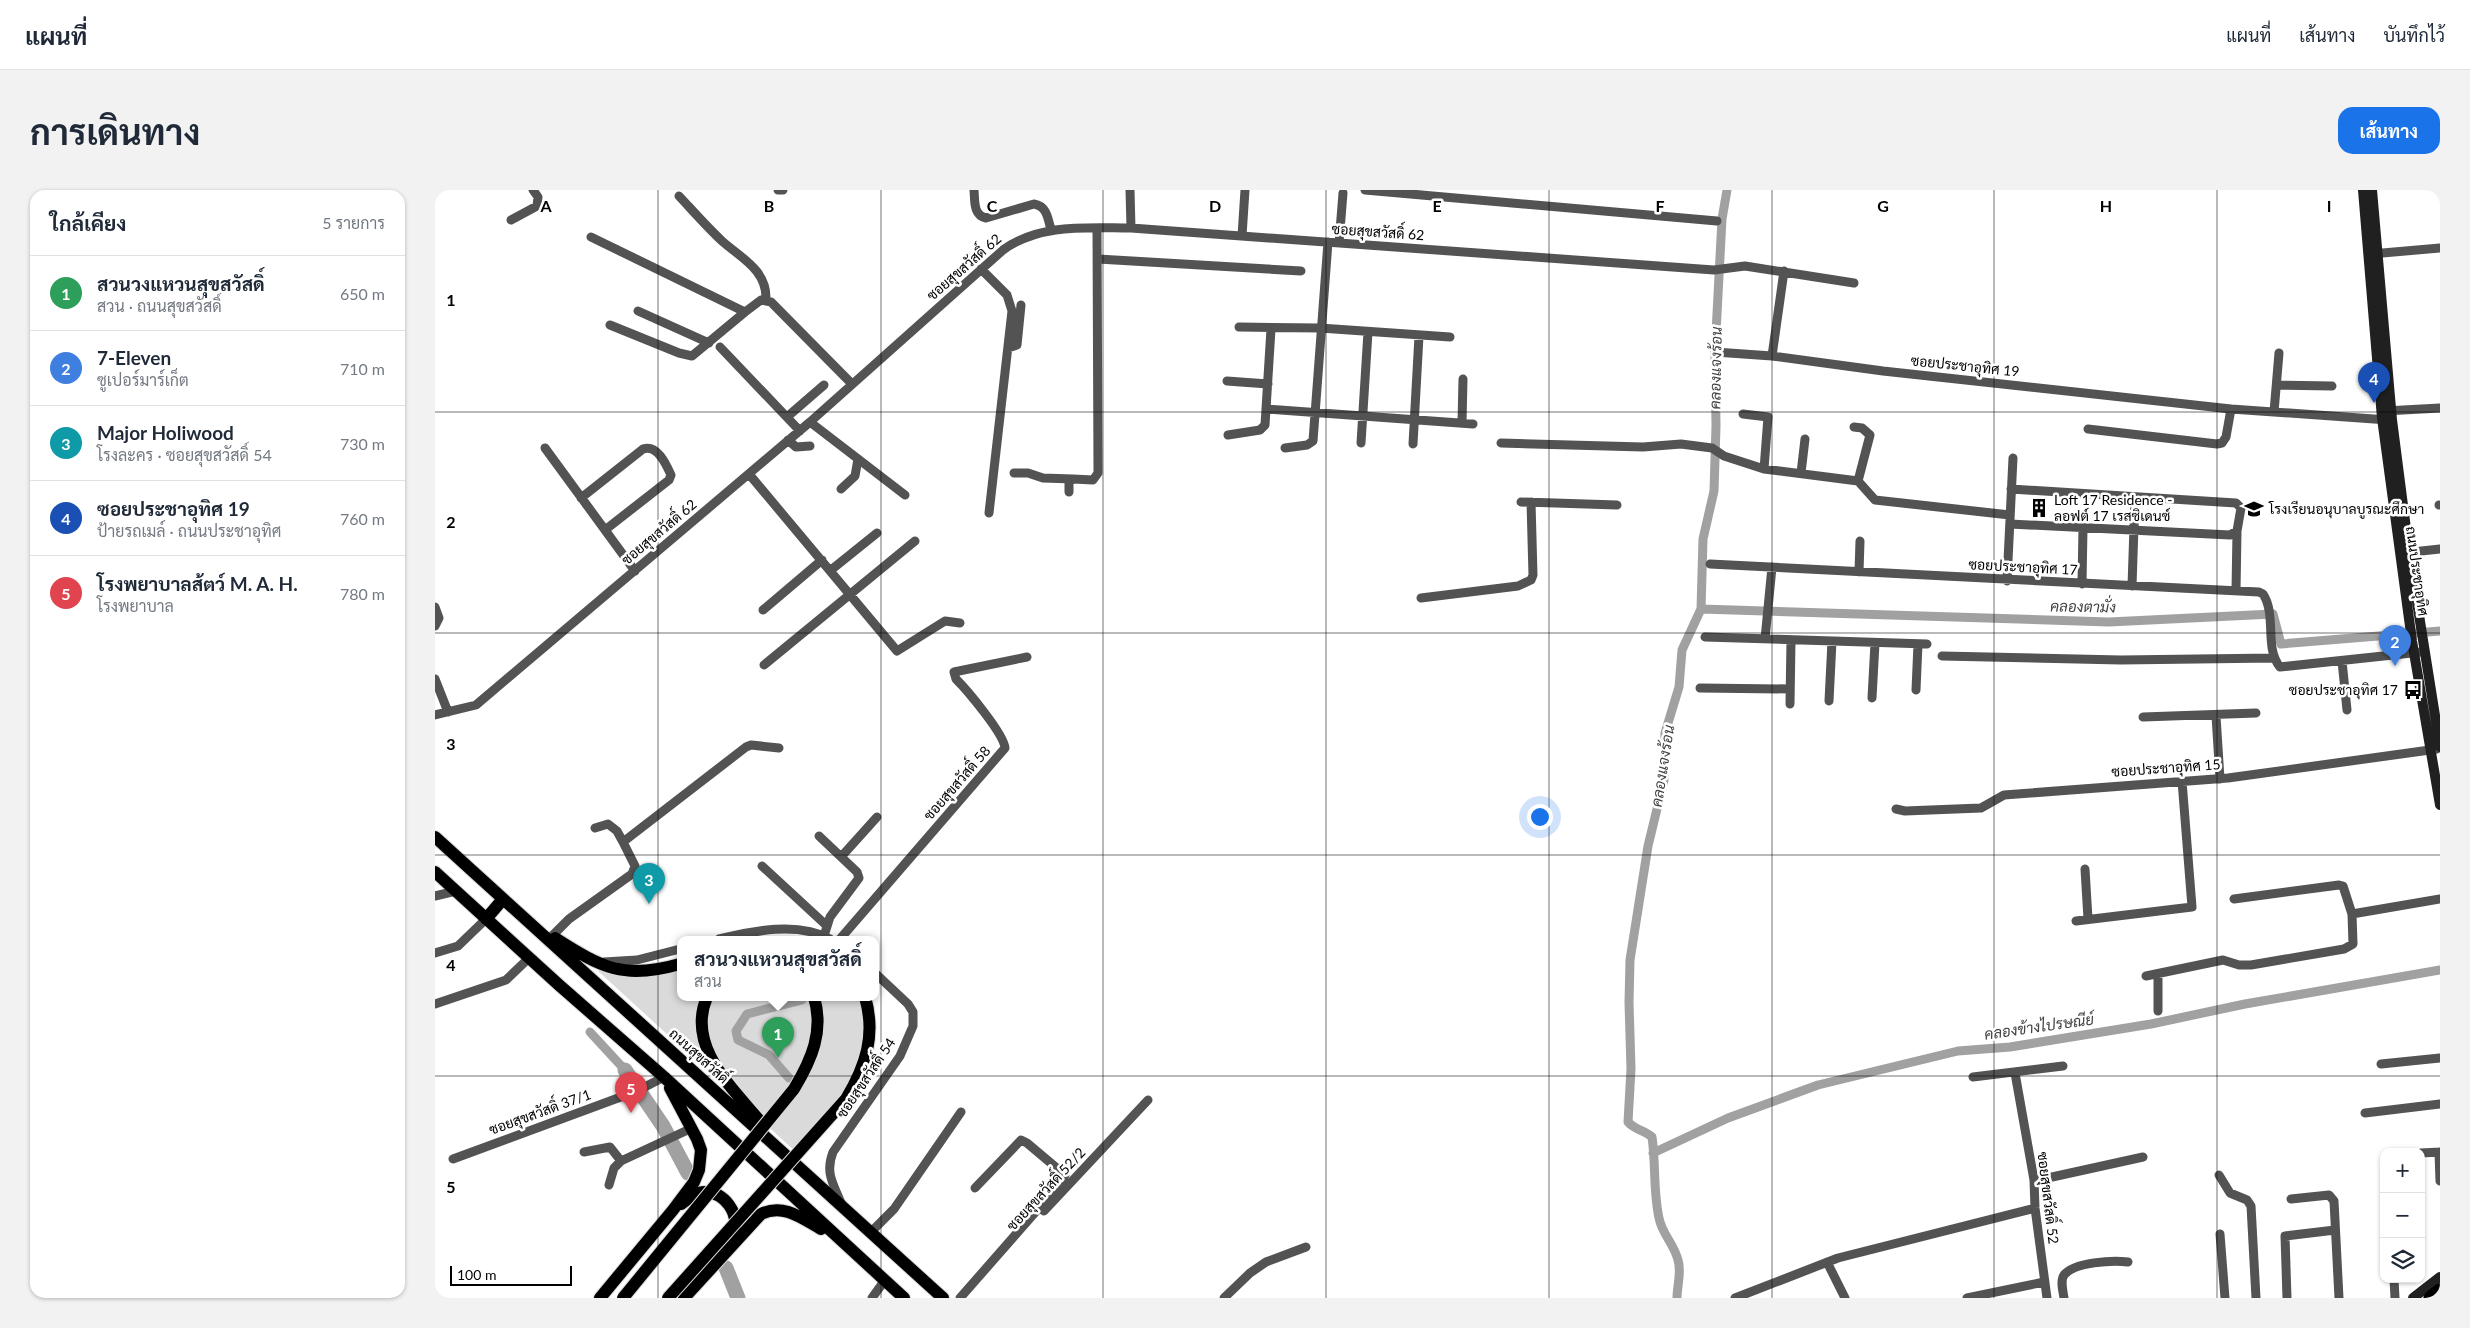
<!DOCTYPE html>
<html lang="th">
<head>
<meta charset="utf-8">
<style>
	:root { --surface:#fff; --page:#f2f2f3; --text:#1f2937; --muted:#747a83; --line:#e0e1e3; --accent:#1a73e8 }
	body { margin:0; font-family:Lato,Sarabun,sans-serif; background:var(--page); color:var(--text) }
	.controls { position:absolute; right:15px; bottom:15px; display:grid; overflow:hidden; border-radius:10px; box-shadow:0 1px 4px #0004 }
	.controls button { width:45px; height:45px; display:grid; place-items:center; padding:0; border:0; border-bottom:1px solid var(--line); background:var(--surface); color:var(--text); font:25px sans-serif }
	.scale { position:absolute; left:15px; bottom:12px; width:122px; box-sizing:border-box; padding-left:5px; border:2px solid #000; border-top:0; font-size:14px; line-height:18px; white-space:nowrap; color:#000; -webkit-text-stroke:4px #fff; paint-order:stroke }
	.you { position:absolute; left:1104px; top:626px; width:18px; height:18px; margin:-12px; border:4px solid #fff; border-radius:50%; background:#1a73e8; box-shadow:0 0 0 8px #1a73e833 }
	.badge { display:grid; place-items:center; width:32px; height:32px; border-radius:50%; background:var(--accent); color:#fff; font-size:16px; font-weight:700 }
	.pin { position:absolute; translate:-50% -41px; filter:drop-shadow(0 1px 2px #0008) }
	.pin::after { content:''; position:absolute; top:26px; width:18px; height:15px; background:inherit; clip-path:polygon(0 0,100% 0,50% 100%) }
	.popup { position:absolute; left:242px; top:746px; width:202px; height:65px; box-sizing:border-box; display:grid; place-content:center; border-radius:10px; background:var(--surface); filter:drop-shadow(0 1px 4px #0005); font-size:16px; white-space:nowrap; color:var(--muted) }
	.popup b { font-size:19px; color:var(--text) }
	.popup::after { content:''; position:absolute; left:50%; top:100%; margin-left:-10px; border:10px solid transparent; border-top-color:var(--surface) }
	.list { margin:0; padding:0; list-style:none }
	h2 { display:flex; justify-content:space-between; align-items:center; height:65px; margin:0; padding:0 20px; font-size:21px }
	h2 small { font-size:16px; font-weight:400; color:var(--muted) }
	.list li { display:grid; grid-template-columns:32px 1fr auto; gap:15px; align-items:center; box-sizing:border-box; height:75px; padding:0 20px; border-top:1px solid var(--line) }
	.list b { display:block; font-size:19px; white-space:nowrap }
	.list p { margin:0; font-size:16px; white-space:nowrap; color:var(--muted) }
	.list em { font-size:16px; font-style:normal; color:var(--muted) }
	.icon { flex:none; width:28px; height:28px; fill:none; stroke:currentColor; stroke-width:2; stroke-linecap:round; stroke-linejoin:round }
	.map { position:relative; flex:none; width:2005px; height:1108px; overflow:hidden; border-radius:15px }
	header { display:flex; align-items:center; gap:30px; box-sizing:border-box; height:70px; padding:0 25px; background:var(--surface); border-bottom:1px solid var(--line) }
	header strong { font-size:24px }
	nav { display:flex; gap:28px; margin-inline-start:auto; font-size:18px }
	.intro { display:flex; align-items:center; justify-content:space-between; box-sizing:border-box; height:120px; padding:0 30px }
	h1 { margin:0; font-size:35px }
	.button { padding:12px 22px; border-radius:15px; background:var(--accent); color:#fff; font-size:18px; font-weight:700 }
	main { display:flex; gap:30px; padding:0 30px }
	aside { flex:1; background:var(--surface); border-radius:15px; box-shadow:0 1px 4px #0004 }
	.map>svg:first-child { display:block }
	.green { fill:#dadada }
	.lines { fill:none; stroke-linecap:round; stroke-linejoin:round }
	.canal { stroke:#a1a1a1; stroke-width:9 }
	.river { stroke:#a1a1a1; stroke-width:15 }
	.primary-casing { stroke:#dbdbdb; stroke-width:14 }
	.highway-casing { stroke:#dbdbdb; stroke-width:17 }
	.street { stroke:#535353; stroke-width:9 }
	.secondary { stroke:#202020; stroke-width:10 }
	.primary { stroke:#000; stroke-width:12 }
	.highway { stroke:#000; stroke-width:15 }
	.primary-bridge-casing { stroke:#dbdbdb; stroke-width:14; stroke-linecap:butt }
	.primary-bridge { stroke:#000; stroke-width:12 }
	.grid { fill:none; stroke:#000; stroke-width:1; stroke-opacity:0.55 }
	.labels { text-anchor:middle; stroke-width:5; stroke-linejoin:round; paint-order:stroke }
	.street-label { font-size:14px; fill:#000; stroke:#fff }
	.poi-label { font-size:14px; fill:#000; stroke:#fff; text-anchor:start }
	.water-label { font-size:15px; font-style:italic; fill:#424242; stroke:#fff }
	.grid-label { font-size:16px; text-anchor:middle; font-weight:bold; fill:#000; stroke:#fff; stroke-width:5; stroke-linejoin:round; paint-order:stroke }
</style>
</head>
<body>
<header>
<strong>แผนที่</strong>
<nav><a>แผนที่</a><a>เส้นทาง</a><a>บันทึกไว้</a></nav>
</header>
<div class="intro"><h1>การเดินทาง</h1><a class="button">เส้นทาง</a></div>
<main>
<aside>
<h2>ใกล้เคียง<small>5 รายการ</small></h2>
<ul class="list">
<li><span class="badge" style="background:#2e9e5b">1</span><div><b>สวนวงแหวนสุขสวัสดิ์</b><p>สวน · ถนนสุขสวัสดิ์</p></div><em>650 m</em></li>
<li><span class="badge" style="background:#3f7fe0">2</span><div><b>7-Eleven</b><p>ซูเปอร์มาร์เก็ต</p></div><em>710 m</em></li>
<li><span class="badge" style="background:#0f9aa8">3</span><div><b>Major Holiwood</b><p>โรงละคร · ซอยสุขสวัสดิ์ 54</p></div><em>730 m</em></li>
<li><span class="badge" style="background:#1a4fb4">4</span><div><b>ซอยประชาอุทิศ 19</b><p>ป้ายรถเมล์ · ถนนประชาอุทิศ</p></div><em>760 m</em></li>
<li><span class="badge" style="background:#e0444e">5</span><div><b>โรงพยาบาลส้ตว์ M. A. H.</b><p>โรงพยาบาล</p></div><em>780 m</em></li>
</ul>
</aside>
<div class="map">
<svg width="2005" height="1108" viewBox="0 0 2005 1108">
	<rect width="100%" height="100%" fill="#fff"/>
	<path class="green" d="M 245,774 L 245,807 L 429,807 L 438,840 L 418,897 L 363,964 L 163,781 L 229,778 Z"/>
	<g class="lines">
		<path class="canal" d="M 1266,419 L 1674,432 L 1838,424 L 1846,454 L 2005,441
			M 155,842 L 190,880
			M 354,888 L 334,865 L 303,850 L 301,841 L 312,824 L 367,810
			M 1218,963 L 1293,928 L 1383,895 L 1523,861 L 1575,857 L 1716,834 L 1810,814 L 2005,780
			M 1242,1108 C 1242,1095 1247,1082 1243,1070 C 1239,1054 1227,1044 1224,1028 C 1218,1001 1221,974 1217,947 C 1209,940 1200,940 1193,932 L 1196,879 L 1194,812 L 1195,770 L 1213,656 L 1229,590 L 1230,543 L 1244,497 L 1247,460 L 1266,419 L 1268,349 L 1279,301 L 1281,236 L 1280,162 L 1287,29 L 1292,0"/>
		<path class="river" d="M 190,880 L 228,936 L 253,983
			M 291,1078 L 303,1108"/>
		<g class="primary-casing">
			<path id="primary" d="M 0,647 L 508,1108
				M 0,682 L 124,795 L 229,887 L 469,1108
				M 51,729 L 68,709
				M 120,748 C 167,778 189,790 245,774
				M 272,807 C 250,858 301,901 329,936
				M 246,1014 C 253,1009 262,1001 271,1002 C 290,1003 304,1023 299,1040
				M 165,1108 L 238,1020 L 259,992 L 264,980 L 266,960 L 262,949 L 235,898
				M 249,1108 L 326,1024 C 348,1013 367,1028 386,1039"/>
		</g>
		<g class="highway-casing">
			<path id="highway" d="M 1996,1108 L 2005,1101"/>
		</g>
		<path class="street" d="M 343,0 L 348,0
			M 539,0 C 540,11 538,25 551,28 L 599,14 C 612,16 613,29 616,40
			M 695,0 L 696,38
			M 930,0 L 1282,31
			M 244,6 C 258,21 272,37 287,51 C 306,68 332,80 331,109
			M 76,30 L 102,16 L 103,7 L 98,0
			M 807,46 L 810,0
			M 156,47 L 310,122 L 326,110 L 336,112 L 417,194
			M 904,53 L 908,3
			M 1936,64 L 2005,58
			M 663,69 L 866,81
			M 546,79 L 572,105 L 577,121 L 554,323
			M 203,121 L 274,153
			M 175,135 L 244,163 L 257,166 L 310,122
			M 804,137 L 885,138 L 1015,147
			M 285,157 L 365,241
			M 573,158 L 582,155 L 586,115
			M 1280,162 L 1337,166 L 1448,181 L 1796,219 L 1953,230
			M 1337,166 L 1349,81
			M 792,191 L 833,194
			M 1842,195 L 1897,196
			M 832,219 L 1038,234
			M 1950,221 L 2005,218
			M 1839,222 L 1844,163
			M 1308,224 L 1333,227 L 1329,279
			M 352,227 L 389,195
			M 375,232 L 470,305
			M 1027,233 L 1028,189
			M 1419,237 L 1427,238 L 1435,245 L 1423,291
			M 1653,239 L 1782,254 L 1787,253 L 1791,247 L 1796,219
			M 793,245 L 825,240 L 830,235 L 836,139
			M 353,250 L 361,257 L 375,256
			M 926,253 L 933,142
			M 1066,253 L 1208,257 L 1246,254 L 1277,258 L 1289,266 L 1329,279 L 1423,291 L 1440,310 L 1575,325
			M 978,254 L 984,146
			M 110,258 L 200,381
			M 850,258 L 872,255 L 878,251 L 893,52
			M 579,283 L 593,283 L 608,288 L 638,289
			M 1366,283 L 1370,249
			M 314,284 L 462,461 L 510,431 L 525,433
			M 406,299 L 420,286 L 423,269
			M 634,302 L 634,292 L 638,289 L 658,290 L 663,283 L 662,38
			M 146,308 L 208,259 C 222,254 231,274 236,285 L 234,290 L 170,340
			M 1086,312 L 1182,315
			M 2004,315 L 2005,315
			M 1575,334 L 1795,345 L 1802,341 L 1806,318 L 1801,313 L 1576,299
			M 1968,363 L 2005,359
			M 1275,374 L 1824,402 L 1828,404 C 1842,425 1829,458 1845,477 L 1986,462
			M 396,380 L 442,343
			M 1424,382 L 1425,351
			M 1572,391 L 1578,268
			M 1647,394 L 1648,338
			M 1697,396 L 1700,307
			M 1801,401 L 1802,341
			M 986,408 L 1083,396 L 1096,390 L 1098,385 L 1096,312
			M 0,417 L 4,428 L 0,436
			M 328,420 L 387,370
			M 1270,447 L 1492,454
			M 1330,449 L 1337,377
			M 1507,466 L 1686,470 L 1839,468
			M 1907,471 L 1912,520
			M 329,475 L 480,351
			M 0,489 L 13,522
			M 1265,498 L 1355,499
			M 1481,500 L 1483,454
			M 1437,508 L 1440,453
			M 1394,511 L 1397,451
			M 1355,514 L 1356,450
			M 0,525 L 41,515 L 375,232 L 568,60 C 605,33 652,38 696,38 L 1279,80 L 1310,76 L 1419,93
			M 1781,526 L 1785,589
			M 1708,527 L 1821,523
			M 1461,619 L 1470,621 L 1546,618 L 1569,605 L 1793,588 L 2002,559
			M 160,638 L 173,634 L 182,641 L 188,652
			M 384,646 L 422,682 L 424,688 L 395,727 L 389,746
			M 406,667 L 442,627
			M 327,676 L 391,735
			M 1650,679 L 1653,729
			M 0,706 L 21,701
			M 1917,724 L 2005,709
			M 1641,731 L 1757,717 L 1747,591
			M 117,746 L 134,729 L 197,684 L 200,676 L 188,652 L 311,557 L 316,555 L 344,558
			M 284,749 C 318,741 363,731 395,749
			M 405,749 L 570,558 C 569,544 532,500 521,489 L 519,482 L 592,467
			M 0,763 L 23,756 L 51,729
			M 169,772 L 202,770 L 245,759
			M 1723,784 L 1723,821
			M 1711,786 L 1788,770 L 1804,775 L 1816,775 L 1909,759 L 1918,754 L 1917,724 L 1908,696 L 1904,695 L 1799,709
			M 0,814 L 71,790 L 94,768
			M 1946,874 L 2005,868
			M 1580,883 L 1599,990 L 1600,1018 L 1612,1108
			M 1538,887 L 1628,876
			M 1930,923 L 2005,914
			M 149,962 L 175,957 L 186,971 L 257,938
			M 2004,962 L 2005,991
			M 1986,963 L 2005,962
			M 18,969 L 202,901 L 229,887
			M 1784,985 L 1795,1003 L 1812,1010 L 1816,1016 L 1821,1108
			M 1599,991 L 1708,967
			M 174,995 L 179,978 L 186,971
			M 1856,1009 L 1894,1005 L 1899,1011 L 1904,1108
			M 406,1013 C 398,993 390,983 398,962 L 465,866 L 478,836 L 478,822 L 473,814 L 440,783
			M 609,1021 L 713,910
			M 436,1042 L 459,1019 L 526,922
			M 1785,1044 L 1790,1108
			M 1392,1072 L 1410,1108
			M 1959,1089 L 1960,1108
			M 437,1108 L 450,1090
			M 525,1108 L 625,994 L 630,985 L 592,953 L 586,950 L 540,998
			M 789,1108 L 815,1083 L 831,1072 L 871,1057
			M 1300,1108 L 1403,1068 L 1600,1018
			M 1532,1108 L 1609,1092
			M 1629,1108 C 1628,1101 1625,1091 1629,1085 C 1639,1072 1678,1070 1693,1072
			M 1852,1108 L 1850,1046 L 1900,1040"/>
		<path class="secondary" d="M 1928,0 L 1947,228 L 1977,451 L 2005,615
			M 1937,0 L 1957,230 L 1974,362 L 2005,557
			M 1978,1108 L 2005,1087"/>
		<use href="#primary" class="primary"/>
		<use href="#highway" class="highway"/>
		<g class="primary-bridge-casing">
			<path id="primary-bridge" d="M 188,1108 L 359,899 C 377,869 389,841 379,807
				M 233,1108 L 411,909 C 431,876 441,845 430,807"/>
		</g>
		<use href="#primary-bridge" class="primary-bridge"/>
	</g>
	<path class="grid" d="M 223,0 L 223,1108M 446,0 L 446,1108M 668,0 L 668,1108M 891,0 L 891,1108M 1114,0 L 1114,1108M 1337,0 L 1337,1108M 1559,0 L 1559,1108M 1782,0 L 1782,1108M 0,222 L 2005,222M 0,443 L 2005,443M 0,665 L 2005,665M 0,886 L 2005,886"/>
	<defs>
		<g id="building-bare" transform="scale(1.5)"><path d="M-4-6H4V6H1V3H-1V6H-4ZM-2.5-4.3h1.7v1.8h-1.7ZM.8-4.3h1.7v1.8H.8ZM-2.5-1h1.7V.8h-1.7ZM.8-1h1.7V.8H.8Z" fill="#000" stroke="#fff" stroke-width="2.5" paint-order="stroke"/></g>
		<g id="school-bare" transform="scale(1.5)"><path d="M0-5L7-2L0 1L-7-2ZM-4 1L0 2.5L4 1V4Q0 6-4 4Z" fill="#000" stroke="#fff" stroke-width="2.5" paint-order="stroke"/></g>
		<g id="bus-bare" transform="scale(1.5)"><path d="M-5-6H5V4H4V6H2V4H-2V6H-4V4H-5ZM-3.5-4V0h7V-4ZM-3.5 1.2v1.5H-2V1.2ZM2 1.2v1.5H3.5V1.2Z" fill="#000" stroke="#fff" stroke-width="2.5" paint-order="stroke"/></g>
	</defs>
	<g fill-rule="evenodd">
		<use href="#building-bare" x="1604" y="318"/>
		<use href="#school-bare" x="1819" y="319"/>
		<use href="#bus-bare" x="1978" y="500"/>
	</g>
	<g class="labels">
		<g class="street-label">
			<text transform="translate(943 42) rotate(4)" y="5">ซอยสุขสวัสดิ์ 62</text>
			<text transform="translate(529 77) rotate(-41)" y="5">ซอยสุขสวัสดิ์ 62</text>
			<text transform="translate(1530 176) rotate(6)" y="5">ซอยประชาอุทิศ 19</text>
			<text transform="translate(224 342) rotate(-40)" y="5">ซอยสุขสวัสดิ์ 62</text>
			<text transform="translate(1588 377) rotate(3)" y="5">ซอยประชาอุทิศ 17</text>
			<text transform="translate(1982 381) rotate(82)" y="5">ถนนประชาอุทิศ</text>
			<text transform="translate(1731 578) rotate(-4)" y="5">ซอยประชาอุทิศ 15</text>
			<text transform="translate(522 593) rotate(-49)" y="5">ซอยสุขสวัสดิ์ 58</text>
			<text transform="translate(264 866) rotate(42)" y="5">ถนนสุขสวัสดิ์</text>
			<text transform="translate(431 888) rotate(-56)" y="5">ซอยสุขสวัสดิ์ 54</text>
			<text transform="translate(105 922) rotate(-20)" y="5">ซอยสุขสวัสดิ์ 37/1</text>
			<text transform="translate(611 999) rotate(-47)" y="5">ซอยสุขสวัสดิ์ 52/2</text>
			<text transform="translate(1613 1008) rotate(83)" y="5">ซอยสุขสวัสดิ์ 52</text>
		</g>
		<g class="poi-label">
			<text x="1619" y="315">Loft 17 Residence -<tspan x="1619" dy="16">ลอฟต์ 17 เรสซิเดนซ์</tspan></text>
			<text x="1834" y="324">โรงเรียนอนุบาลบูรณะศึกษา</text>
			<text x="1963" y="505" text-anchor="end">ซอยประชาอุทิศ 17</text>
		</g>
		<g class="water-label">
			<text transform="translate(1281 178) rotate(-89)" y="5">คลองแจงร้อน</text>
			<text transform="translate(1648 417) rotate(1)" y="5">คลองตามั่ง</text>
			<text transform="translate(1228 576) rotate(-81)" y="5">คลองแจงร้อน</text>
			<text transform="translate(1604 837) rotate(-8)" y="5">คลองข้างไปรษณีย์</text>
		</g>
	</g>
	<g class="grid-label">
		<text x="111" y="22">A</text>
		<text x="334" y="22">B</text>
		<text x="557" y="22">C</text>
		<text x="780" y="22">D</text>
		<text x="1002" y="22">E</text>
		<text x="1225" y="22">F</text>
		<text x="1448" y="22">G</text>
		<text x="1671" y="22">H</text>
		<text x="1894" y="22">I</text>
		<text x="16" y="116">1</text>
		<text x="16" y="338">2</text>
		<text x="16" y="560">3</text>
		<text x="16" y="781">4</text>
		<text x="16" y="1003">5</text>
	</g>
</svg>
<div class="controls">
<button>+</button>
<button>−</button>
<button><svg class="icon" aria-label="layers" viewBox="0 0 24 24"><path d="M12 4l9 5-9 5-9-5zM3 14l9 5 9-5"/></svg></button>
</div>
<div class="scale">100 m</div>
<div class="you"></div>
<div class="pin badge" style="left:343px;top:868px;background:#2e9e5b">1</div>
<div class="popup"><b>สวนวงแหวนสุขสวัสดิ์</b>สวน</div>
<div class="pin badge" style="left:1960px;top:476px;background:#3f7fe0">2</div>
<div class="pin badge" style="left:214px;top:714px;background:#0f9aa8">3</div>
<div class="pin badge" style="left:1939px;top:213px;background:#1a4fb4">4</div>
<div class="pin badge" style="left:196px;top:923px;background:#e0444e">5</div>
</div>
</main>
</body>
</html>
